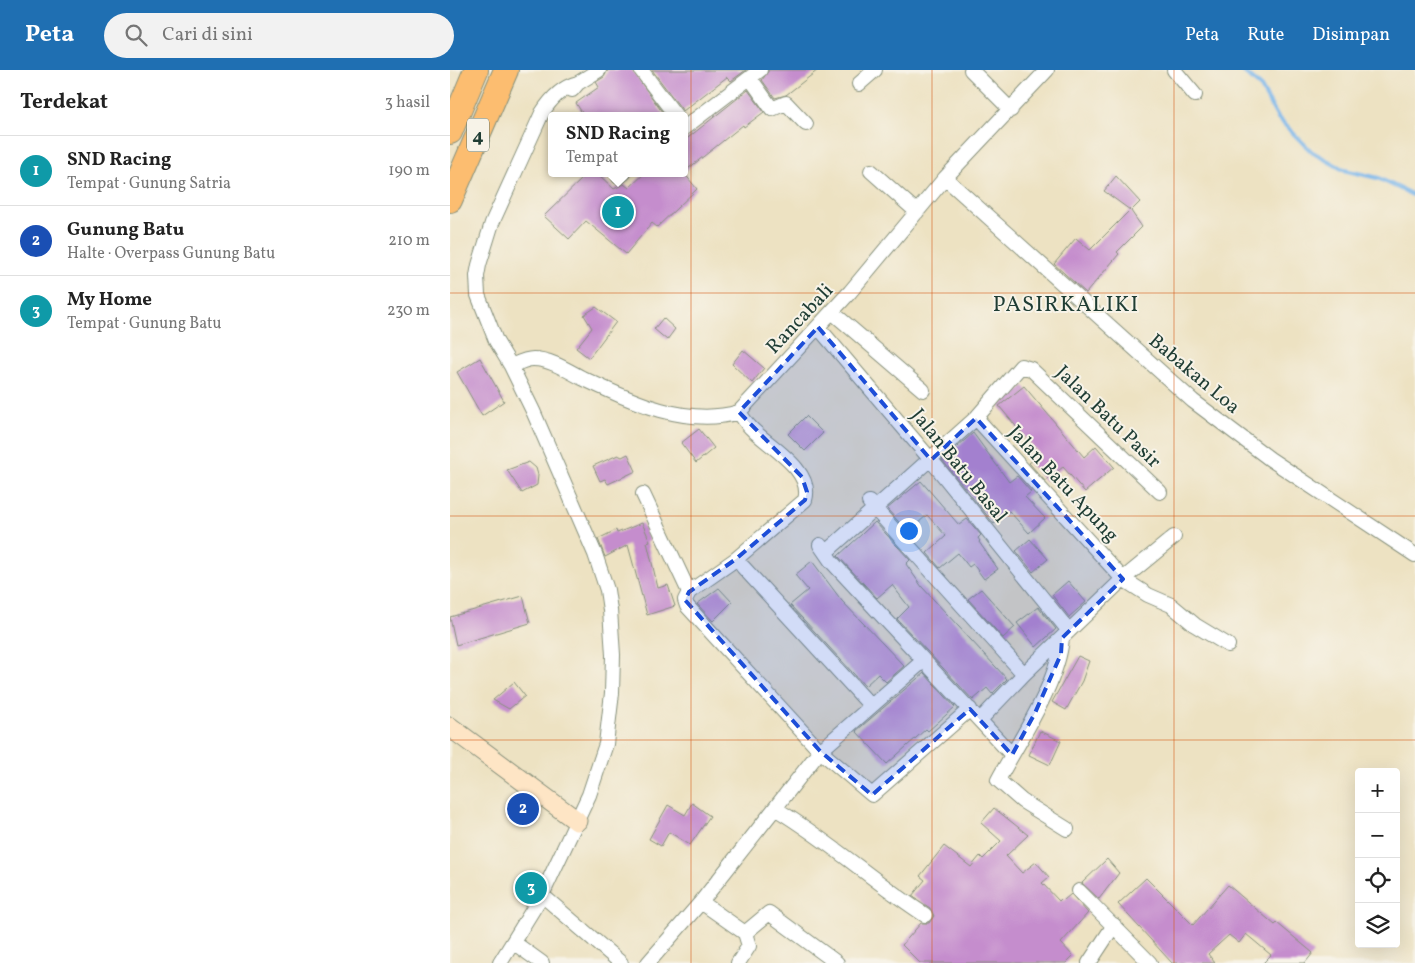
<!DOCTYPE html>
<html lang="id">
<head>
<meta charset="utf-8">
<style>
	:root { --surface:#fff; --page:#f2f2f2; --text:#222; --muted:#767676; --line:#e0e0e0; --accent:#1f6fb2 }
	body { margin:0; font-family:Vollkorn,serif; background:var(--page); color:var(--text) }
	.controls { position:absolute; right:15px; bottom:15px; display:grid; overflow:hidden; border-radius:5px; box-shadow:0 5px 20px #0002 }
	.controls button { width:45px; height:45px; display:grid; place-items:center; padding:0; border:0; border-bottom:1px solid var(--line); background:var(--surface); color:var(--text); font:25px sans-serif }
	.you { position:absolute; left:458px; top:460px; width:18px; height:18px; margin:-12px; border:4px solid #fff; border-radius:50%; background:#1a73e8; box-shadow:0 0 0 8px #1a73e833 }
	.badge { display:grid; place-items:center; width:32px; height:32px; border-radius:50%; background:var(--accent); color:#fff; font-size:16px; font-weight:700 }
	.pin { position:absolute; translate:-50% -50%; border:2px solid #fff; box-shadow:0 1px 5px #0006 }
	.popup { position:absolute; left:98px; top:42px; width:140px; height:65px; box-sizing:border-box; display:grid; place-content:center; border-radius:5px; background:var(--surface); filter:drop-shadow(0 1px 4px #0005); font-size:16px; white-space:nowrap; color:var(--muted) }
	.popup b { font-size:19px; color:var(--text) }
	.popup::after { content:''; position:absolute; left:50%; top:100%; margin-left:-10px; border:10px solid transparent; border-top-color:var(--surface) }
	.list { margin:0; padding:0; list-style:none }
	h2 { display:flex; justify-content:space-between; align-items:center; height:65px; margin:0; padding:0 20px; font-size:21px }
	h2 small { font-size:16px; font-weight:400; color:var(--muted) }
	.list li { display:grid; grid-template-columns:32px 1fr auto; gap:15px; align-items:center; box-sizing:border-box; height:70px; padding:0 20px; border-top:1px solid var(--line) }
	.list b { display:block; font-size:19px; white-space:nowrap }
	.list p { margin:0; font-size:16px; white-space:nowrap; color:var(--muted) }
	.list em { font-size:16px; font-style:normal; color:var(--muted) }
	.icon { flex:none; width:28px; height:28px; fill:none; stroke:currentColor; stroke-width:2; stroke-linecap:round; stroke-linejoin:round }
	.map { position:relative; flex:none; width:965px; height:893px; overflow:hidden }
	header { display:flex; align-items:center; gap:30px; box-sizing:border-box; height:70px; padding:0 25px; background:var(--accent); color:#fff }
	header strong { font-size:24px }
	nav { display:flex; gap:28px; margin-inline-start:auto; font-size:18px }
	.search { width:350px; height:45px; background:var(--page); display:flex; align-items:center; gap:12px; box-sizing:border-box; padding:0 18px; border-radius:28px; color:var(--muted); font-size:19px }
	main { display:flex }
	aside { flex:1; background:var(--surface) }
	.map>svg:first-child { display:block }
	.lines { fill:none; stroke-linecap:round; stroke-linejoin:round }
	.stream { stroke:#78b5ea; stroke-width:4.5 }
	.building { fill:#c58dcd }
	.street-casing { stroke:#86907b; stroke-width:16 }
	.secondary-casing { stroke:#86907b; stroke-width:21 }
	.highway-casing { stroke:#86907b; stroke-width:26 }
	.street { stroke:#fff; stroke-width:14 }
	.secondary { stroke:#fee5c5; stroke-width:19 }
	.highway { stroke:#fcbd6f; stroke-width:24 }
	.marked { fill:#1d4ed8; fill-opacity:0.2; stroke:#1d4ed8; stroke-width:4; stroke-dasharray:10 6; stroke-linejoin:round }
	.grid { fill:none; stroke:#d45610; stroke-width:1; stroke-opacity:0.55 }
	.labels { text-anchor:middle; stroke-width:4; stroke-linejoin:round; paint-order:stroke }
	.shield { fill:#f7f3e8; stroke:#60746a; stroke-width:1 }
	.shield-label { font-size:19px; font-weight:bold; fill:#1f3d34 }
	.street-label { font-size:20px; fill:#1f3d34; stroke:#f7f3e8 }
	.quarter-label { font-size:22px; letter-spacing:1px; fill:#1f3d34; stroke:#f7f3e8 }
</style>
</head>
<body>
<header>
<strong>Peta</strong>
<div class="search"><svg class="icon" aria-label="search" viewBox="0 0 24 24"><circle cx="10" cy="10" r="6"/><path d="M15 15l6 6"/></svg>Cari di sini</div>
<nav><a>Peta</a><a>Rute</a><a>Disimpan</a></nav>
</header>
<main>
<aside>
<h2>Terdekat<small>3 hasil</small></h2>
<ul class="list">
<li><span class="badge" style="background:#0f9aa8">1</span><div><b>SND Racing</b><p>Tempat · Gunung Satria</p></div><em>190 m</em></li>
<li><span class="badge" style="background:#1a4fb4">2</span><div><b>Gunung Batu</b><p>Halte · Overpass Gunung Batu</p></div><em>210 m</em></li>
<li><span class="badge" style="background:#0f9aa8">3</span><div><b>My Home</b><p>Tempat · Gunung Batu</p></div><em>230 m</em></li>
</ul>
</aside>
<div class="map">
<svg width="965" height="893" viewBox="0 0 965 893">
	<rect width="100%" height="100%" fill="#f7f3e8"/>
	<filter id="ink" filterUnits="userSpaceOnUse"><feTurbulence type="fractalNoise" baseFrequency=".02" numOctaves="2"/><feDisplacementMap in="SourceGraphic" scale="10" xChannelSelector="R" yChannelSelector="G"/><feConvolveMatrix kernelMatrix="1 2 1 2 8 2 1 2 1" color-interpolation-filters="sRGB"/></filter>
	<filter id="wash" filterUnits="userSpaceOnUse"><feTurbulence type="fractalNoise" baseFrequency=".0096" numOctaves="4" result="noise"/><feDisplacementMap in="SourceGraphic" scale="20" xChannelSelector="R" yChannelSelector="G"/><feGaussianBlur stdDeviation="1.12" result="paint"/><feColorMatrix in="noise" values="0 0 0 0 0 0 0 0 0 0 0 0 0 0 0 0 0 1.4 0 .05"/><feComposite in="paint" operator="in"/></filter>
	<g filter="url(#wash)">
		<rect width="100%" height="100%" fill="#ede2c2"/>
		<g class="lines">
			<path class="stream" d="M 792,0 L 810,16 L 828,48 L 862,82 L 894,100 L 928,108 L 965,126"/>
		</g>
		<g id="blocks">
			<path class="building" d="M 158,0 L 182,0 L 215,46 L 134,46 L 126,33 L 149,17 L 146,12 L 154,7 Z
				M 202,0 L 296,0 L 281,11 L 277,7 L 233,41 Z
				M 319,0 L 368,0 L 336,25 L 325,28 L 312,10 Z
				M 298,20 L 314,42 L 294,57 L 293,55 L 234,102 L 234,71 Z
				M 138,103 L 147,103 L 164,119 L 174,114 L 179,118 L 195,103 L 234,103 L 247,119 L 207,157 L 202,153 L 176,184 L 136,151 L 119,169 L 94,146 Z
				M 666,106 L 690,132 L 681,141 L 692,157 L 667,182 L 669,184 L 636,223 L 604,194 L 626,168 L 640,180 L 680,140 L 654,121 Z
				M 146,237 L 166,252 L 139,288 L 126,278 L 142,258 L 134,245 Z
				M 213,248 L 225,259 L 217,270 L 204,259 Z
				M 293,280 L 314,298 L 302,313 L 282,294 Z
				M 30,288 L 54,331 L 32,346 L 7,302 Z
				M 574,316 L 634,387 L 646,376 L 664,397 L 635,422 L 613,397 L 595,411 L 579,393 L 590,385 L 549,336 Z
				M 356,346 L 373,363 L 355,381 L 338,364 Z
				M 249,359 L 264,378 L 246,393 L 231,373 Z
				M 523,363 L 559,412 L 567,406 L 581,422 L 575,427 L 595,448 L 579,463 L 559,441 L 544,454 L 492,390 Z
				M 178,384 L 186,401 L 158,414 L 155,409 L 150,411 L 143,396 L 168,385 L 172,387 Z
				M 79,392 L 86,398 L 88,405 L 87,415 L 72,423 L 57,400 Z
				M 471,411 L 509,455 L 517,449 L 531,465 L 528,468 L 530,471 L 529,472 L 548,499 L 534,509 L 523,494 L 519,497 L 508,483 L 490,498 L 477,483 L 496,466 L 477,445 L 458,462 L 437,439 Z
				M 425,452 L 460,490 L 456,494 L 472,517 L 557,609 L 542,624 L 537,618 L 523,630 L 447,549 L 459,537 L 442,515 L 427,528 L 388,486 Z
				M 192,453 L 200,471 L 197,472 L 208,518 L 218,515 L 225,536 L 197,545 L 178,475 L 155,487 L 148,469 L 166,460 L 167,463 Z
				M 580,469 L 598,489 L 583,502 L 566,481 Z
				M 362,491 L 392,531 L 454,596 L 436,612 L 428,604 L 415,616 L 340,535 L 358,520 L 345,505 Z
				M 618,511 L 636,532 L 619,547 L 602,525 Z
				M 269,518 L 282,532 L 263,551 L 247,534 Z
				M 531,519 L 565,557 L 553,568 L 518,529 Z
				M 73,526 L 80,553 L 6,575 L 0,547 Z
				M 588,537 L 606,559 L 586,577 L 567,553 Z
				M 628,586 L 639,591 L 632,611 L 616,640 L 602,632 Z
				M 474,603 L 505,637 L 478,661 L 476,659 L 437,694 L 406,661 Z
				M 64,612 L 75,626 L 59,639 L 43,630 Z
				M 590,661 L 611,671 L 600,695 L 579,685 Z
				M 242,733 L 260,746 L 240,775 L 219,762 L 211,776 L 199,769 L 218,735 L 235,745 Z
				M 544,738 L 578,765 L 556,786 L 572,803 L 586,792 L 599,807 L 592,813 L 609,831 L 612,828 L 614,830 L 621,824 L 638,843 L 611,873 L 623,886 L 616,893 L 470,893 L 452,875 L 471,853 L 479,853 L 484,846 L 480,838 L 462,826 L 475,810 L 470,806 L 494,776 L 521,797 L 530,786 L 533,789 L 551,771 L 531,753 Z
				M 657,789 L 669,803 L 649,829 L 632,813 Z
				M 696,808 L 743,855 L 778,815 L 825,855 L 827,853 L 863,883 L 855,893 L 813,893 L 821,885 L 796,864 L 789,873 L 779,865 L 758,884 L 765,893 L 722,893 L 668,834 Z"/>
		</g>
	</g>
	<g filter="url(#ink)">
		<use href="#blocks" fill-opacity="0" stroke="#86907b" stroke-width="1"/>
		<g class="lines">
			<g class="street-casing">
				<path id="street" d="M 191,0 L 226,46
					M 521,0 L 561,40
					M 724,0 L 745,25
					M 300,8 L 322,39 L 336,33 L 356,54
					M 409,14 L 425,0
					M 122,20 L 128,13 L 149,0
					M 234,58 L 310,0
					M 421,101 L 467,142
					M 169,107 L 174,103
					M 495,108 L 743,331 L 820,389 L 965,485
					M 382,242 L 473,320
					M 368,257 L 481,390 L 619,561
					M 61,296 C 68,293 76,289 83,289 C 100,289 117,300 132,308 C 179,330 236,358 289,342 L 400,222 L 495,108 L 597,0
					M 289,342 C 293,348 296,353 301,358 C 318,376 364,400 355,430 L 286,489 L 239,522 L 235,530 L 237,536 L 370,681 L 422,725 L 520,639
					M 526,348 L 673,509 L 574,604 L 530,650
					M 193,424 L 239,522
					M 419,432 L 574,604
					M 724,467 L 673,509 L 698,525 L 721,535 L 745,555 L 778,575
					M 370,475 L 381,491 L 562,685
					M 376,482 L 526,348 L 571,296 L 581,299 L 710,422
					M 293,497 L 420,635
					M 612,568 C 608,614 570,669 548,710 L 572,731 L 617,759
					M 326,739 C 378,770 424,812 475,845
					M 629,821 L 700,893
					M 92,825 L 171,893
					M 251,832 L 295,863 L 299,876 L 288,893
					M 295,863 L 319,843 L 387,893
					M 63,872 L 92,893
					M 50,893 L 92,825 L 139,725 L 156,674 L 162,623 L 163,585 L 160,540 L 157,520 L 145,484 L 83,341 L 61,296 L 46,271 L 28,225 L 27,206 L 29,195 L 42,153 L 92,43 C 100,30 112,17 128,13
					M 198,893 L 251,832 L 370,681 L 473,591
					M 639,893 L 664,855"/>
			</g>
			<g class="secondary-casing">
				<path id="secondary" d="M 0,657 L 127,751"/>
			</g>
			<g class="highway-casing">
				<path id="highway" d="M 0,62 L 26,0
					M 0,130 L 56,0"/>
			</g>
			<use href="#street" class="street"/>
			<use href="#secondary" class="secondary"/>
			<use href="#highway" class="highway"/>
		</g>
	</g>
	<path class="marked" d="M 368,257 L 481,390 L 526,348 L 673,509 L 612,568 L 611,584 L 585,643 L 562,685 L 520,639 L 422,725 L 370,681 L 235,530 L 239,522 L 286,489 L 355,430 L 357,422 L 352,407 L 289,342 Z"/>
	<path class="grid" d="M 241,0 L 241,893M 482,0 L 482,893M 724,0 L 724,893M 0,223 L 965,223M 0,446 L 965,446M 0,670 L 965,670"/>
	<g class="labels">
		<rect class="shield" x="17" y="48.5" width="22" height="33" rx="4"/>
		<g class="shield-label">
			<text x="28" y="72">4</text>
		</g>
		<g class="street-label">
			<text transform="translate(349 248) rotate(-47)" y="7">Rancabali</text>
			<text transform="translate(745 303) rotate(40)" y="7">Babakan Loa</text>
			<text transform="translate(659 346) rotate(44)" y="7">Jalan Batu Pasir</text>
			<text transform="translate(510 395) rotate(51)" y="7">Jalan Batu Basal</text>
			<text transform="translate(614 413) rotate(47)" y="7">Jalan Batu Apung</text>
		</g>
		<g class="quarter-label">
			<text x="616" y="241">PASIRKALIKI</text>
		</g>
	</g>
</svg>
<div class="controls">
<button>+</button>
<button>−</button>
<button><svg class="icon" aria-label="locate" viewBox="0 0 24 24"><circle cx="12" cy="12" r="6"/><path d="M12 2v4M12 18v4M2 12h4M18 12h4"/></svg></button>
<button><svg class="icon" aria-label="layers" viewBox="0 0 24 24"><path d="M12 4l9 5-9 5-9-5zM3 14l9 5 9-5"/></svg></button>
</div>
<div class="you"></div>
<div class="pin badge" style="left:168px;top:142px;background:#0f9aa8">1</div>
<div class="popup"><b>SND Racing</b>Tempat</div>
<div class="pin badge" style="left:73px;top:739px;background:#1a4fb4">2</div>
<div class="pin badge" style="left:81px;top:818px;background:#0f9aa8">3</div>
</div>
</main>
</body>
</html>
